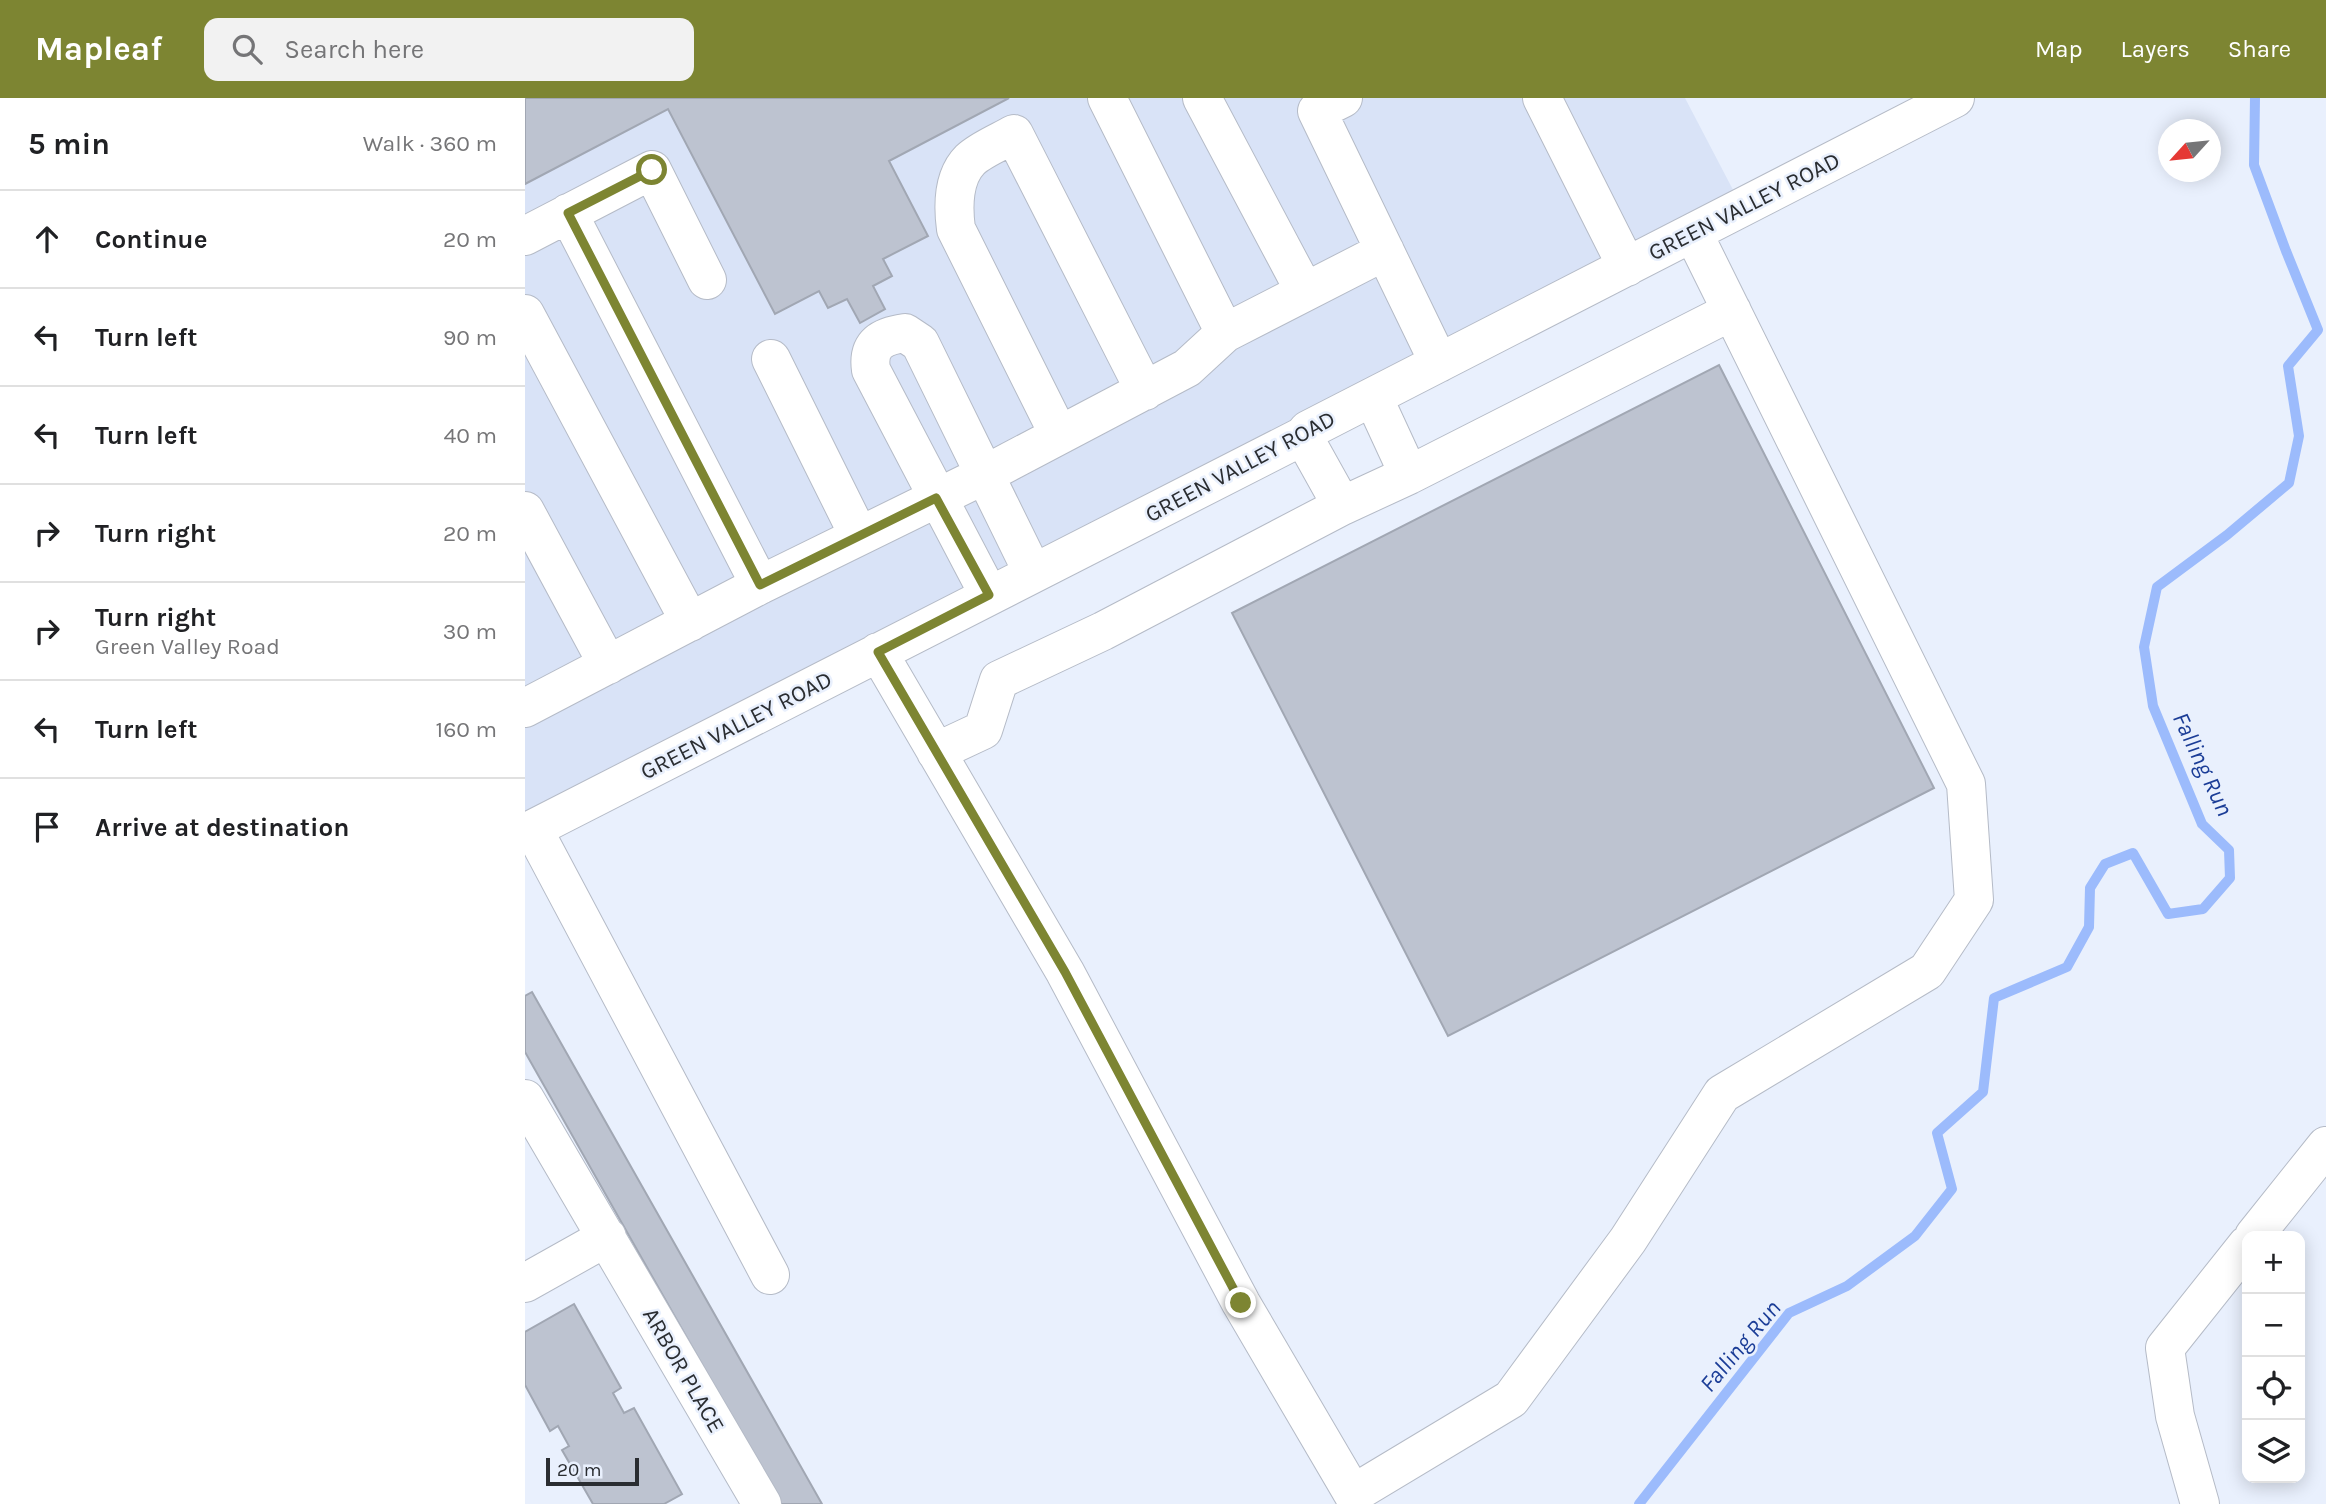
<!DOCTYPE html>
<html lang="en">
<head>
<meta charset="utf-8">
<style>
	:root { --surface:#fff; --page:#f2f2f2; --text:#202124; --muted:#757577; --line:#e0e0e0; --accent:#7d8532 }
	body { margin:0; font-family:Karla,sans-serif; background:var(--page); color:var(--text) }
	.controls { position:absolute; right:21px; bottom:21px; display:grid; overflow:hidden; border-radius:14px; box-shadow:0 4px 18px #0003 }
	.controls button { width:63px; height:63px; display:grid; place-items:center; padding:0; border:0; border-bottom:2px solid var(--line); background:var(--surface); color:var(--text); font:35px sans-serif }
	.compass { position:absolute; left:1633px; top:21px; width:63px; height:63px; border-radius:50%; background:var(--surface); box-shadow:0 4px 18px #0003; rotate:243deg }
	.scale { position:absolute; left:21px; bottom:18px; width:93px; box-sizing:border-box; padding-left:7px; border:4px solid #2a2d31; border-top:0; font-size:19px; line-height:24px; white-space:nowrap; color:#2a2d31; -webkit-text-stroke:5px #e9f0fd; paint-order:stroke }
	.stop { position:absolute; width:21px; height:21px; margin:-16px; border:5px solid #7d8532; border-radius:50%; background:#fff }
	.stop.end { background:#7d8532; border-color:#fff; box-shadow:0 2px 7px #0008 }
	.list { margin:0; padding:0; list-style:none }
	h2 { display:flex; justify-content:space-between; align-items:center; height:91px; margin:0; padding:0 28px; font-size:30px }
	h2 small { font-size:23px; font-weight:400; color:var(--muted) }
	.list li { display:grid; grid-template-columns:46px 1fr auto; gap:21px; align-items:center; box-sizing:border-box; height:98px; padding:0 28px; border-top:2px solid var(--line) }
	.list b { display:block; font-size:26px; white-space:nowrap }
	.list p { margin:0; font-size:23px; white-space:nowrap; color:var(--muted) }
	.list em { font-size:23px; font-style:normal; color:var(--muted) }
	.icon { flex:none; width:38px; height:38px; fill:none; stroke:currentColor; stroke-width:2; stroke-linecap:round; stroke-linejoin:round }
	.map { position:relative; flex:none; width:1801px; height:1406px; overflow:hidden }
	header { display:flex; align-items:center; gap:42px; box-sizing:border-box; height:98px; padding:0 35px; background:var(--accent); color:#fff }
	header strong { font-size:33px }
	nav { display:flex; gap:38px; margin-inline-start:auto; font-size:24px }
	.search { width:490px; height:63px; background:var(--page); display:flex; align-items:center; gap:18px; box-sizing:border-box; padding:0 24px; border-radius:14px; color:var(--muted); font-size:26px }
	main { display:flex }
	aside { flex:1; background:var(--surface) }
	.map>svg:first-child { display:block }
	.built { fill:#d9e3f7 }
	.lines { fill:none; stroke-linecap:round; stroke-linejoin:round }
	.stream { stroke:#9cbbfc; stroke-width:10 }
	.building { fill:#bdc3d0; stroke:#a1a7b3; stroke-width:2 }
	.minor-casing { stroke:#b5bbc7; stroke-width:40 }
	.minor { stroke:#fff; stroke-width:38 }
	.route { stroke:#7d8532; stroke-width:9 }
	.labels { text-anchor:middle; stroke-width:5; stroke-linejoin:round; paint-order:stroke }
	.street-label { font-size:23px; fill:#2a2d31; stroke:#e9f0fd }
	.water-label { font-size:24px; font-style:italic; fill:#1b3d97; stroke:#e9f0fd }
</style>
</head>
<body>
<header>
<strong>Mapleaf</strong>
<div class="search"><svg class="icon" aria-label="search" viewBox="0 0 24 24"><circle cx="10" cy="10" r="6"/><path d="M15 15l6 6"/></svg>Search here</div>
<nav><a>Map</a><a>Layers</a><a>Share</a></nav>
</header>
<main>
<aside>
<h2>5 min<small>Walk · 360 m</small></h2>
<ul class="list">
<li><svg class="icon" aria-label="ahead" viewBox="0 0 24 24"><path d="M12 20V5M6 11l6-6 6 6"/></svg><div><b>Continue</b></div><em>20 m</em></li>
<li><svg class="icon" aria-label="left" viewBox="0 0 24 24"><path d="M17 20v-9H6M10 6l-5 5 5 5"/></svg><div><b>Turn left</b></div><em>90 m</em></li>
<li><svg class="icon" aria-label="left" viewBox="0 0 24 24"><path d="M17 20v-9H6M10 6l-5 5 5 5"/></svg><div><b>Turn left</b></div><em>40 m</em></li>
<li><svg class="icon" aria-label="right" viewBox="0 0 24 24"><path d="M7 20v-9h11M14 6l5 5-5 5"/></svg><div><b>Turn right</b></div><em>20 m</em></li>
<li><svg class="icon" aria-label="right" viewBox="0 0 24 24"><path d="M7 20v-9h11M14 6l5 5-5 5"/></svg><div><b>Turn right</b><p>Green Valley Road</p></div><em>30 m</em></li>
<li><svg class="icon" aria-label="left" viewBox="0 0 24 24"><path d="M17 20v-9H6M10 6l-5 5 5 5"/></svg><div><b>Turn left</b></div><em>160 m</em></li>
<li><svg class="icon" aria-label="arrive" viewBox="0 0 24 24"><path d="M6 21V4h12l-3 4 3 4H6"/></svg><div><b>Arrive at destination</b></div></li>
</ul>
</aside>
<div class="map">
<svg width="1801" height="1406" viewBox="0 0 1801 1406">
	<rect width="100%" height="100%" fill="#e9f0fd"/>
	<path class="built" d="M 0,0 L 1160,0 L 1217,109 L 0,735 Z"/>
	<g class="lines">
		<path class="stream" d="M 1114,1406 L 1264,1215 L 1322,1188 L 1390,1138 L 1427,1091 L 1412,1035 L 1458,994 L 1469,900 L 1542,869 L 1564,829 L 1565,790 L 1580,766 L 1608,755 L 1643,816 L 1678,811 L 1705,780 L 1704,752 L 1677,726 L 1628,608 L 1619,549 L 1632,489 L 1702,437 L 1764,385 L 1774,338 L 1763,268 L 1793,232 L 1761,153 L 1729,67 L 1730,0"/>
	</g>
	<path class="building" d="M 0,0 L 484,0 L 364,63 L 403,138 L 358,161 L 367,178 L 348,188 L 360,211 L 335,225 L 322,201 L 303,210 L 294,193 L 250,216 L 143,11 L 0,86 Z
		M 1194,267 L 1409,690 L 923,938 L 707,515 Z
		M 7,894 L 297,1406 L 256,1406 L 0,954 L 0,898 Z
		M 49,1206 L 96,1290 L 88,1295 L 99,1315 L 109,1310 L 157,1396 L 139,1406 L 68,1406 L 37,1352 L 44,1348 L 33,1328 L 25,1333 L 0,1287 L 0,1234 Z"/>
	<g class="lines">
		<g class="minor-casing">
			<path id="minor" d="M 582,0 L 700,235
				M 677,0 L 780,194
				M 818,0 L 792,13 L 914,265
				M 1017,0 L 1102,169
				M 43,115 L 235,487
				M 0,138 L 127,72 L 182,182
				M 0,216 L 165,524
				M 246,261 L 334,438
				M 848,299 L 884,377
				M 534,337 L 431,131 C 428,109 428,79 445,62 C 455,52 477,43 489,36 L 620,293
				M 778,338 L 817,408
				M 0,413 L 83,567
				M 464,497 L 346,272 C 342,245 358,238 380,235 L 395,245 L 508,475
				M 353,554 L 540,874 L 716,1205 L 828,1396 L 986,1301 L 1103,1142 L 1197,996 L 1402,873 L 1449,802 L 1441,686 L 1168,135
				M 0,610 L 235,487 L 459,377 L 662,270 L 700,235 L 860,153
				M 411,654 L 458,632 L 474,582 L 578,533 L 817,408 L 884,377 L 1207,213
				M 8,731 L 245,1177
				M 0,735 L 778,338 L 783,332 L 1430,0
				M 0,1001 L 237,1406
				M 1729,1138 L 1801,1048
				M 0,1185 L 82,1139
				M 1675,1406 L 1650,1318 L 1640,1250 L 1722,1147"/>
		</g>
		<use href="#minor" class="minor"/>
	</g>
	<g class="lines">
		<path class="route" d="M 127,72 L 43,115 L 235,487 L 411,400 L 464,497 L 353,554 L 540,874 L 716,1205"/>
	</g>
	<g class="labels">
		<g class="street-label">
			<text transform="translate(1219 108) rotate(-27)" y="8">GREEN VALLEY ROAD</text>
			<text transform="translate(715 368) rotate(-28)" y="8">GREEN VALLEY ROAD</text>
			<text transform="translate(211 627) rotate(-27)" y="8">GREEN VALLEY ROAD</text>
			<text transform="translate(159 1272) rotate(60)" y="8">ARBOR PLACE</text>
		</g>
		<g class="water-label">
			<text transform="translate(1678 666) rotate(65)" y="8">Falling Run</text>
			<text transform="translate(1215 1248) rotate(-50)" y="8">Falling Run</text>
		</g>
	</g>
</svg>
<div class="controls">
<button>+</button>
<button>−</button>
<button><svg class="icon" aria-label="locate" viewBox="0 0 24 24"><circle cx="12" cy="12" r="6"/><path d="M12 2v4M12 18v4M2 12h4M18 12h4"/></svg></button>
<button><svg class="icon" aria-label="layers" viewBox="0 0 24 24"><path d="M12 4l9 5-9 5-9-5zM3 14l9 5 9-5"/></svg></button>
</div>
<svg class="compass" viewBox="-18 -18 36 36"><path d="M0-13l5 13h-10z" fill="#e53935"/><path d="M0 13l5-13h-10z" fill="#757577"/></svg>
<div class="scale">20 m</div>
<div class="stop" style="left:127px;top:72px"></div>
<div class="stop end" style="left:716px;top:1205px"></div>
</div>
</main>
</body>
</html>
